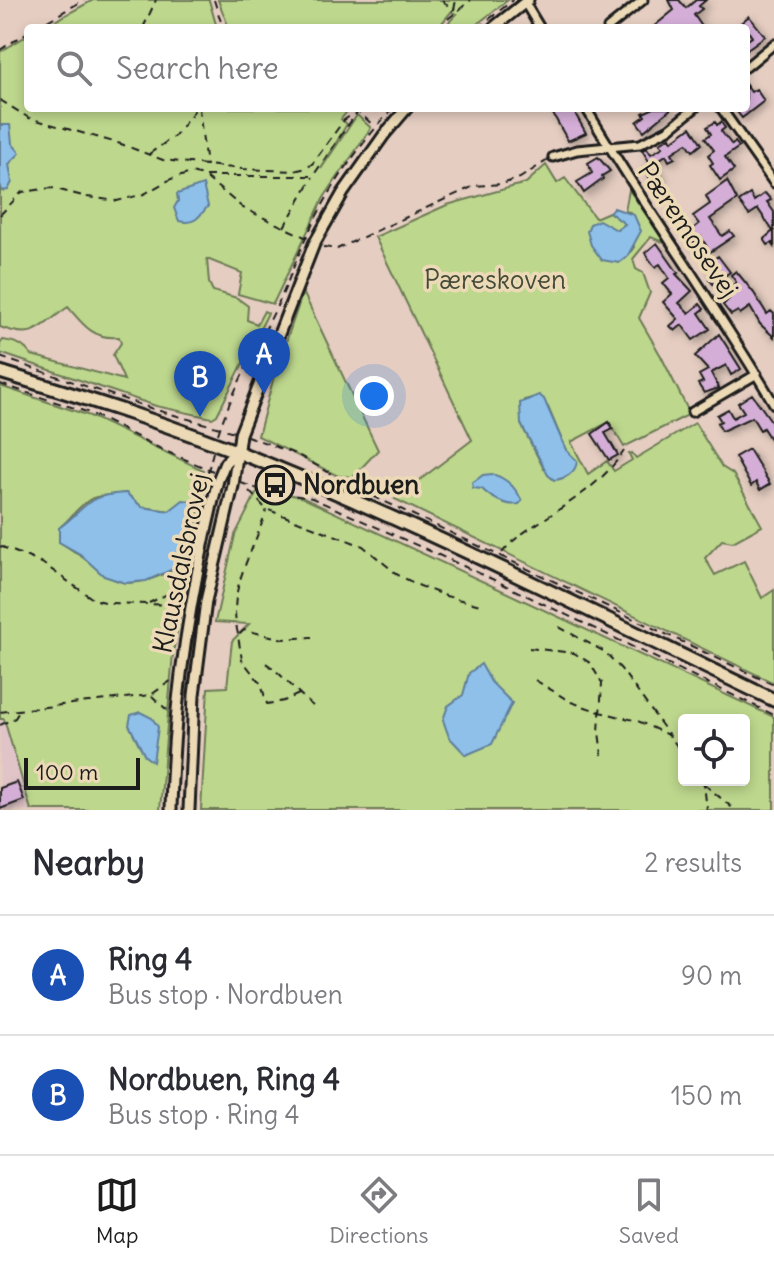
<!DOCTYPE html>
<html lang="en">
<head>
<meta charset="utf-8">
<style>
	:root { --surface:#fff; --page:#f2f2f3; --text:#2b2b33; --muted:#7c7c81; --line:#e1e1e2; --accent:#1c1c1c }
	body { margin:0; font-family:Delius,sans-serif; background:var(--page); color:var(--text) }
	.controls { position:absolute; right:24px; bottom:24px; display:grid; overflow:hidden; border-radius:8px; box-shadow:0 4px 12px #0003 }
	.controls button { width:72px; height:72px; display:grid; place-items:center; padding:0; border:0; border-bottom:2px solid var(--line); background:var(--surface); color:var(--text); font:40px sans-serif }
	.scale { position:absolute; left:24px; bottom:20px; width:116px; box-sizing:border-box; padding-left:8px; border:4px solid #1c1c1c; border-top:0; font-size:22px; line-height:28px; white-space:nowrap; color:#1c1c1c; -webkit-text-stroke:6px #ecdab7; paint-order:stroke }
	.you { position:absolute; left:374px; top:396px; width:28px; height:28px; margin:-20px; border:6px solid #fff; border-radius:50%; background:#1a73e8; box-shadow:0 0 0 12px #1a73e833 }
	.badge { display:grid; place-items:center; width:52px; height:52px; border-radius:50%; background:var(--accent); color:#fff; font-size:26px; font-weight:700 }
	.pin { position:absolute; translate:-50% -66px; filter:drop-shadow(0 2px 4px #0008) }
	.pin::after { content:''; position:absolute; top:42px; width:28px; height:24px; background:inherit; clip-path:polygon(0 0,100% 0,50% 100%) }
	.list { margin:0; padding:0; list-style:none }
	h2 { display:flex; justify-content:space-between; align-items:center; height:104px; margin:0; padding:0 32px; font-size:34px }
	h2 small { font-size:26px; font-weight:400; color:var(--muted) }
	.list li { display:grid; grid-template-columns:52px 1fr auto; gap:24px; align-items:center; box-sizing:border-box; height:120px; padding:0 32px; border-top:2px solid var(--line) }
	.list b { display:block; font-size:30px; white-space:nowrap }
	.list p { margin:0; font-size:26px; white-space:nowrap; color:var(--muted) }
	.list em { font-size:26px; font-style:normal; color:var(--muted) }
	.icon { flex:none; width:44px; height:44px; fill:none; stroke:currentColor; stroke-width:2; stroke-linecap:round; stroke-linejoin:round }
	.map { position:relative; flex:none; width:774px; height:810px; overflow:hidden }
	.search { position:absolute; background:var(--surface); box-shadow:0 4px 12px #0003; left:24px; right:24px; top:24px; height:88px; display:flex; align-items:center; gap:20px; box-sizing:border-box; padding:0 28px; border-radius:8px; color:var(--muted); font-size:30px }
	.sheet { height:344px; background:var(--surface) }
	nav { display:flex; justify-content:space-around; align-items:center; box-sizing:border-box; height:112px; border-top:2px solid var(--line); background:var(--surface); font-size:22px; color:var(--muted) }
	nav a { display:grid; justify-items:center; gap:4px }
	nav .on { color:var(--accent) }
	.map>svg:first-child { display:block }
	.built { fill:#e0c4c8 }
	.green { fill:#bdd78d; stroke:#6c7a54; stroke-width:2; fill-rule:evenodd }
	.water { fill:#8ec0ea; stroke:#607e98; stroke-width:2 }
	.building { fill:#d4aed7; stroke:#1c1c1c; stroke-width:2; filter:url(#shadow) }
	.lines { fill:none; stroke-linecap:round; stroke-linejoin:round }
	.minor-casing { stroke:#1c1c1c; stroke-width:13 }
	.tertiary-casing { stroke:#1c1c1c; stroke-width:15 }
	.primary-casing { stroke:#1c1c1c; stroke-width:17 }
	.path { stroke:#1c1c1c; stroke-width:2; stroke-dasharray:8 6; stroke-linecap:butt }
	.minor { stroke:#ecdab7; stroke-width:7 }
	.tertiary { stroke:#ecdab7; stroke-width:9 }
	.primary { stroke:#ecdab7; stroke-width:11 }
	.labels { text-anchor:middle; stroke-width:7; stroke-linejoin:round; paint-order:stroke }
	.street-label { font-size:26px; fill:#1c1c1c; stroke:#ecdab7 }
	.park-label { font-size:26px; fill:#444b38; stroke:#ecdab7 }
	.poi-label { font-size:26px; font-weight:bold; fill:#1c1c1c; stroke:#ecdab7; text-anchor:start }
</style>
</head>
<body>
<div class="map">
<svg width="774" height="810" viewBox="0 0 774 810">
	<defs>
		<filter id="shadow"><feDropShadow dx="3.5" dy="3.5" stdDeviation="4" flood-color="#0004"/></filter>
	</defs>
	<rect width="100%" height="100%" fill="#e5cdc1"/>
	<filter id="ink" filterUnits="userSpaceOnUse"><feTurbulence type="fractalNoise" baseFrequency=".0125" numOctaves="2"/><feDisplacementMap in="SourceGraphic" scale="16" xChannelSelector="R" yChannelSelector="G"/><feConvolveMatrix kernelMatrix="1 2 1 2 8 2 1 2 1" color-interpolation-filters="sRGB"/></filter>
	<g filter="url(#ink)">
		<path class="built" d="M 4,718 L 31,810 L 0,810 L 0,719 Z"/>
		<path class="green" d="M 93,0 L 209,0 L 217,28 L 42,28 Z
			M 218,0 L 508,0 L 472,28 L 443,28 L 457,14 L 451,12 L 438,28 L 229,28 Z
			M 28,35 L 28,108 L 347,108 L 349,109 L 341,119 L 347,124 L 321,169 L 357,115 L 371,128 L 323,199 L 273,304 L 238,294 L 242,273 L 207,259 L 209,283 L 213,291 L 237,298 L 248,306 L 247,320 L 257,324 L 264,311 L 268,313 L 217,415 L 212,418 L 156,406 L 0,353 L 0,344 L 3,340 C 16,342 23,344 31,355 L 124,380 L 113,355 L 121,343 L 119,337 C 94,340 83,325 68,307 C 40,326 36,341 0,327 L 0,52 Z
			M 546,165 L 557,183 L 565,178 L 595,218 L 609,212 L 625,224 L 617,230 L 627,257 L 634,247 L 630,212 L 625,211 L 629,190 L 667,244 L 651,237 L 633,259 L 636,269 L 643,273 L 650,293 L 639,318 L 661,356 L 690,414 L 624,447 L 609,422 L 571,442 L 588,474 L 607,461 L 614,471 L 632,460 L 629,454 L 632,453 L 636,458 L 695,423 L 722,467 L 733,474 L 762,526 L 733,542 L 722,540 L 705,558 L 715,575 L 744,561 L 762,598 L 774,590 L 774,683 L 395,499 L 472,440 L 375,237 L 447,205 L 526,183 ZM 532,398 L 548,407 L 566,450 L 577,461 L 544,469 L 521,424 L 524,400 Z
			M 303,292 L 378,450 L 353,477 L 338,476 L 258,436 L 273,380 Z
			M 0,386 L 90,416 L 203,470 L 199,512 L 173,653 L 160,810 L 31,810 L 4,719 L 0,719 ZM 126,493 L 142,507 L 193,514 L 178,567 C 112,602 112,572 59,542 L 59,528 C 71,519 79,504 93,498 C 103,494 116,495 126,493 Z
			M 259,488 L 301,497 L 774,717 L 774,810 L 201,810 L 208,688 L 227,687 L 232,641 L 249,624 L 215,622 L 235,535 ZM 684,720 L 744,720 L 744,780 L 684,780 Z"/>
		<path class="water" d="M 0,125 L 10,125 L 12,143 L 20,153 L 9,164 L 12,182 L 8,190 L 2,191 L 0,184 Z
			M 203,185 L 208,206 C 199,217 195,225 179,221 L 174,208 L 178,201 L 177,194 Z
			M 614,208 L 634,215 L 641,231 L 627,257 L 619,263 L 602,260 L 591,245 L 587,231 L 590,224 L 599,220 L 617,230 L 625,224 L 609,212 Z
			M 539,395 L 544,399 L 566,450 L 577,461 C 576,473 565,479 554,480 L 548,475 L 521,424 L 520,403 Z
			M 492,474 C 506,478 516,487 522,501 L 519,504 C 507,507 491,498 482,489 L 473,488 L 472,483 L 483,475 Z
			M 126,493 L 142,507 L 169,511 L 183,500 L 191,501 L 193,514 L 178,567 L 146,581 L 125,583 L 104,576 L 80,554 L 59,542 L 59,528 C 88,507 84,495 126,493 Z
			M 481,664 L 491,682 L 512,703 L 492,744 L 466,755 L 449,737 L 443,720 L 448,706 L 463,695 L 469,673 Z
			M 140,712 L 152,718 L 158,727 L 153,762 L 145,756 L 129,725 L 131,715 Z"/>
		<path class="building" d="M 669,0 L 679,0 L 686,8 L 696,0 L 706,0 L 699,6 L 702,9 L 694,15 L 703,28 L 652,28 L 674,10 Z
			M 749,16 L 765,36 L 746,50 L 746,41 L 752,37 L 746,28 L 735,28 Z
			M 746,85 L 751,92 L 756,89 L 764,101 L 742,118 L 734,108 L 746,108 Z
			M 556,108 L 572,108 L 586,133 L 568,141 L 553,114 L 557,112 Z
			M 654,108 L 672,108 L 644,131 L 637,122 L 645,116 L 643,113 Z
			M 715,122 L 717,125 L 721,122 L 725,128 L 721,131 L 732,145 L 735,142 L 739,147 L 725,157 L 734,170 L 720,180 L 710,165 L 713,163 L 708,155 L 714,150 L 705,138 L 711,134 L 707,127 Z
			M 691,127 L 702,144 L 693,151 L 687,143 L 672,153 L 675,158 L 669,161 L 666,155 L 654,163 L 663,178 L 653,184 L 643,167 L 650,163 L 642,150 L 647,148 L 651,154 L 663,147 L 660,143 L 670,137 L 672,141 Z
			M 598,157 L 610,171 L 602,176 L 603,179 L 584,193 L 577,182 L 592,173 L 588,163 Z
			M 727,181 L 737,200 L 710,219 L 722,236 L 730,231 L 734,236 L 710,252 L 701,237 L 689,245 L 686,240 L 691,236 L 689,232 L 699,224 L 693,216 L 710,204 L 706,196 Z
			M 765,193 L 771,200 L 767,202 L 774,212 L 774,246 L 772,243 L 768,245 L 764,239 L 773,231 L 758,209 L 749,215 L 739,202 L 750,194 L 754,201 Z
			M 657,243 L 678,273 L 676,274 L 692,291 L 679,303 L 689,313 L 700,304 L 704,309 L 699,313 L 710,329 L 693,340 L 682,325 L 675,331 L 670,326 L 678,319 L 663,302 L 672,294 L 663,283 L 669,278 L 660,264 L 655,267 L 645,253 Z
			M 718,256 L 730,272 L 713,284 L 709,279 L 713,276 L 705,265 Z
			M 736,271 L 754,293 L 767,314 L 771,311 L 774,314 L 774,337 L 760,324 L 750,307 L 740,314 L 738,311 L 731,315 L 723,305 L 729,299 L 725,294 L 736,282 L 731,275 Z
			M 719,334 L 741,369 L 731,375 L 726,365 L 711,373 L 719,388 L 704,393 L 698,384 L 703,382 L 699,375 L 708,370 L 695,356 Z
			M 752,394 L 774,425 L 774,445 L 763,428 L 760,430 L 752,417 L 722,431 L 717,423 L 721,421 L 717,415 L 728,409 L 733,418 L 744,412 L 738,403 Z
			M 609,422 L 613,429 L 605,433 L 618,455 L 609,460 L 592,434 Z
			M 749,449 L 770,484 L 760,490 L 756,482 L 751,486 L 735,457 Z
			M 17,782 L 24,800 L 0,809 L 0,788 Z"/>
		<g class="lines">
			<g class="minor-casing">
				<path id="minor" d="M 525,3 L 540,28
					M 608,28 L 643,0
					M 746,67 L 774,44
					M 586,108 C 645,209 715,303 774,404
					M 721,108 L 774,183
					M 553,157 L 577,150 L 640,144 L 669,129 L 695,108
					M 692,412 L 757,374"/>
			</g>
			<g class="tertiary-casing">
				<path id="tertiary" d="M 493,28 L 528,0
					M 171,810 C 173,699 191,588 218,480 L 225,463 L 236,451
					M 189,810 L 194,695 L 206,601 L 233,486 L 240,434 L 314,244 L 343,193 L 384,135 L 407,108"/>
			</g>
			<g class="primary-casing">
				<path id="primary" d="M 0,372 C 89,399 177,427 263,462 C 437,533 605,619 774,700"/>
			</g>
			<path class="path" d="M 214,0 L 223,28
				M 442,0 L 453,11
				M 454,10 L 456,0
				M 35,28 L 84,0
				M 143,28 L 156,0
				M 437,28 L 471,0
				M 478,28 L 513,0
				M 0,50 L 28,32
				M 0,100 L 29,118 L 121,144 L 163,160 L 242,169 L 293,171 L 307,168 L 313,163 L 344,120 L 358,111
				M 199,108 L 206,166
				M 354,108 L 374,126
				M 149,154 L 176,135 L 196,108
				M 205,176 L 313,176 L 360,108
				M 0,215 L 22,192 L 52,188 L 87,197 L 117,201 L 144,194 L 171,179 L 191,173 L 204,176 L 243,208 L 307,238
				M 284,227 L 313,177
				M 323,247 L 337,249 L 474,186 L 502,184 L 520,178 L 548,160
				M 0,357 L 153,409 L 234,432
				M 0,384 L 90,413 L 165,451 L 213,471
				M 218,434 C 232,391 254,353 274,312 C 286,289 294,264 305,240 C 327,192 358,146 393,108
				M 247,436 L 298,455 L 358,489 L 774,685
				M 241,483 L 264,491 L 312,498 L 492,579 L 774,715
				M 249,491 L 266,509 L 363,546 L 398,575 L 420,586 L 446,596 L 484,606
				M 204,500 L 203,490 L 213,452
				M 0,546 L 42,563 L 93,599 L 109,603 L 182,605
				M 502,553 C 515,536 534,526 552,514 C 580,496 605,479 624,451
				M 149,603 L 186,585
				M 559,627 L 605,652 L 621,669 L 669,735
				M 238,634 C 226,587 254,554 266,510
				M 529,648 L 574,653 L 590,663 L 602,683 L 599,732 L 602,755
				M 266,663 C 284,676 296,692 313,706
				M 535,680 L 571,702 L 600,712 L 638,721 L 670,736 L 684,756
				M 299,694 L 284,701 L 267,704 L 261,684 L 242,660 L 238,636 L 244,630 L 284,639 L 312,637
				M 152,696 L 167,710
				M 0,712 L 151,695 L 172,680
				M 0,725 L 15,718 L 20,710
				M 700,780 L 704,784 L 707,810
				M 704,784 L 735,810"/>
			<use href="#minor" class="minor"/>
			<use href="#tertiary" class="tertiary"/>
			<use href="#primary" class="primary"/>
		</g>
	</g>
	<defs>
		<g id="bus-ring" transform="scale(2)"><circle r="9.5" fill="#ecdab7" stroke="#1c1c1c" stroke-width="1.5"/><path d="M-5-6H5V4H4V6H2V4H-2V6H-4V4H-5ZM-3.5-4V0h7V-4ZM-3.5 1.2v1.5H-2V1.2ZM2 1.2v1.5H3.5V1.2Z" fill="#1c1c1c"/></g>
	</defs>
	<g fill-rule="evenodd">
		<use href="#bus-ring" x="275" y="485"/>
	</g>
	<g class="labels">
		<g class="street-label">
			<text transform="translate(688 230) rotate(56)" y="9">Pæremosevej</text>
			<text transform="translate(181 563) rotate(-78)" y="9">Klausdalsbrovej</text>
		</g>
		<g class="park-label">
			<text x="495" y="289">Pæreskoven</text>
		</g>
		<g class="poi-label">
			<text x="303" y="494">Nordbuen</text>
		</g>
	</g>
</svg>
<div class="controls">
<button><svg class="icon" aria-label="locate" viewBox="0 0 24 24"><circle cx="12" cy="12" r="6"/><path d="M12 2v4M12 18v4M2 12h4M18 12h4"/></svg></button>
</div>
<div class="scale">100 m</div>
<div class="you"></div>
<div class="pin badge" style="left:264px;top:394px;background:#1a4fb4">A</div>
<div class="pin badge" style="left:200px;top:417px;background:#1a4fb4">B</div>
<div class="search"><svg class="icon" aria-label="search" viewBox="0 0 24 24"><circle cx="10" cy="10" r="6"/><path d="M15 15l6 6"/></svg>Search here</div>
</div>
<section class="sheet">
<h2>Nearby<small>2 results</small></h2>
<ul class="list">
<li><span class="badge" style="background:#1a4fb4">A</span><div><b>Ring 4</b><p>Bus stop · Nordbuen</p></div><em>90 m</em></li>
<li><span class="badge" style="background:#1a4fb4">B</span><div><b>Nordbuen, Ring 4</b><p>Bus stop · Ring 4</p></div><em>150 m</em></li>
</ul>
</section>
<nav>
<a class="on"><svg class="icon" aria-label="map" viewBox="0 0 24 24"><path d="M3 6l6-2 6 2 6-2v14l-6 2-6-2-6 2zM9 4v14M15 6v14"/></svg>Map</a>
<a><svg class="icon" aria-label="directions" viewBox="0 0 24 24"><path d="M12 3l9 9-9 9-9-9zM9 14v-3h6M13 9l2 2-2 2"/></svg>Directions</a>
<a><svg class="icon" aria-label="saved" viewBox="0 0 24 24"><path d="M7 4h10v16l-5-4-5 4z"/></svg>Saved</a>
</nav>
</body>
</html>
